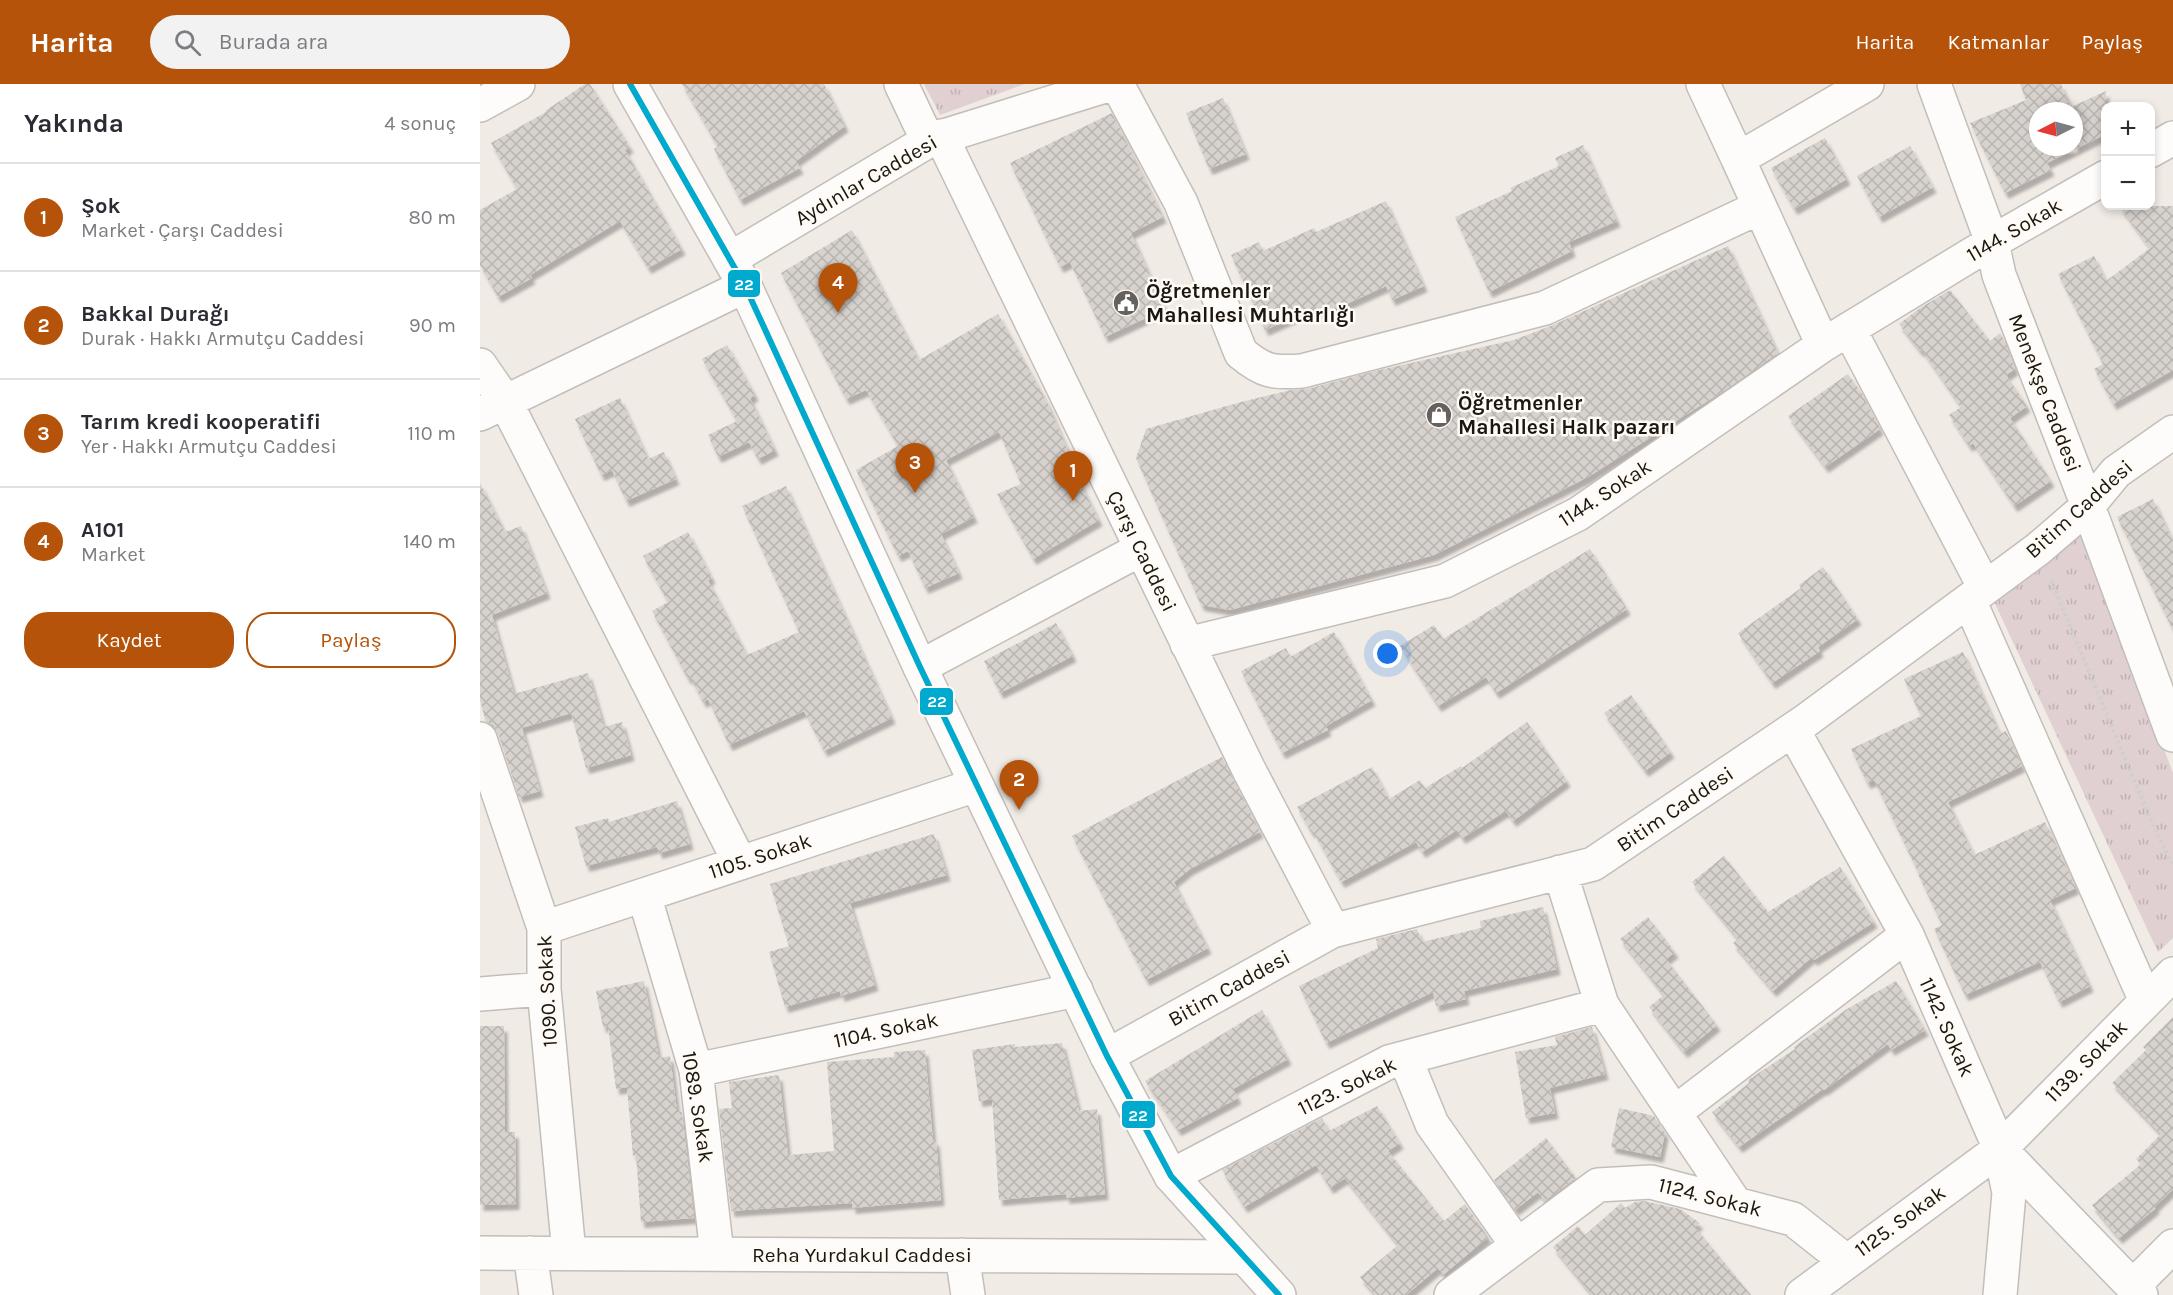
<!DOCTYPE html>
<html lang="tr">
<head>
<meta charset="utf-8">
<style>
	:root { --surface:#fff; --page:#f2f2f3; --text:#2b2b33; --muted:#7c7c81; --line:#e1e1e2; --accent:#b45309 }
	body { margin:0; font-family:Karla,sans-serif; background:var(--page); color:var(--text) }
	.controls { position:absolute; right:18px; top:18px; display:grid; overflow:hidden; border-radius:12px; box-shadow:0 3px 9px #0003 }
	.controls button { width:54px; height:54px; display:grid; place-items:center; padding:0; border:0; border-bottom:2px solid var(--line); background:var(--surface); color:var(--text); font:30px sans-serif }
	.compass { position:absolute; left:1549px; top:18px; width:54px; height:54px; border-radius:50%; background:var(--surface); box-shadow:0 3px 9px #0003; rotate:264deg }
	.you { position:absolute; left:908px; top:570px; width:21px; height:21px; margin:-15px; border:4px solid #fff; border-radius:50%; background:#1a73e8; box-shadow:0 0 0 9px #1a73e833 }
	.badge { display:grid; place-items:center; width:39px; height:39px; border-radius:50%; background:var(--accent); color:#fff; font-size:20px; font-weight:700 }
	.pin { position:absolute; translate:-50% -50px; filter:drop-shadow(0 2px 3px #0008) }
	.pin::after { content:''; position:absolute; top:32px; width:21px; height:18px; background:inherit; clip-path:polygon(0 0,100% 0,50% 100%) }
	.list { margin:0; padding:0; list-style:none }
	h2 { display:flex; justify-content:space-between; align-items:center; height:78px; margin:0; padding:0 24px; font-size:26px }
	h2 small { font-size:20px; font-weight:400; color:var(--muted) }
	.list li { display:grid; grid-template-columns:39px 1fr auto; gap:18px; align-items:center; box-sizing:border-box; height:108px; padding:0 24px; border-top:2px solid var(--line) }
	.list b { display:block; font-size:22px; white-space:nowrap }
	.list p { margin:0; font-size:20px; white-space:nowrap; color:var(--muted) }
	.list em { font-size:20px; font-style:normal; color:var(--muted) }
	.actions { display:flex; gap:12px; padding:18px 24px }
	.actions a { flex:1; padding:14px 0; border:2px solid var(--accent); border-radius:24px; text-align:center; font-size:21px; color:var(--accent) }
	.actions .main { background:var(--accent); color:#fff }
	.icon { flex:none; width:33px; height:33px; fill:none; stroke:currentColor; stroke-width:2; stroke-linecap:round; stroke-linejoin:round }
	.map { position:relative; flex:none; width:1693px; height:1211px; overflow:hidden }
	header { display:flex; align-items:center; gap:36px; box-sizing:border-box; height:84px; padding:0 30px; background:var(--accent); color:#fff }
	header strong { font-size:28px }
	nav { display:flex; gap:33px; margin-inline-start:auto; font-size:21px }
	.search { width:420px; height:54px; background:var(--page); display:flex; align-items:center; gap:15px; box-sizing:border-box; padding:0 21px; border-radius:33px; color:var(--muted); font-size:22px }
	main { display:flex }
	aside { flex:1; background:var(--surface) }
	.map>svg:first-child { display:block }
	.grass { fill:url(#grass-tufts) }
	.building { fill:url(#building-cross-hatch); fill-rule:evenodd; filter:url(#shadow) }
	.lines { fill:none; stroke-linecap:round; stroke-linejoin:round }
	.minor-casing { stroke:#c2beb9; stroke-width:36 }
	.major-casing { stroke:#c2beb9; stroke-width:36 }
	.path { stroke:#d0cfcd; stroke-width:4; stroke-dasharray:3 3; stroke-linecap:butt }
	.minor { stroke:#fdfcfb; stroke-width:33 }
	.major { stroke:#fdfcfb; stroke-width:33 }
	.bus-1-casing { stroke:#fffaf3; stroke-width:10 }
	.bus-1 { stroke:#00a9ce; stroke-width:6 }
	.labels { text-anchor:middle; stroke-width:5; stroke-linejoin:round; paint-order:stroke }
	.street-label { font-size:21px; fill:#1a1713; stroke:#fffaf3 }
	.poi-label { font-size:21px; font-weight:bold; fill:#1a1713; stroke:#fffaf3; text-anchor:start }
	.line-badge { stroke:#fffaf3; stroke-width:2 }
	.badge-label { font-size:16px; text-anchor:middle; font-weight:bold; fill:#fff }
</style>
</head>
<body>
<header>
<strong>Harita</strong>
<div class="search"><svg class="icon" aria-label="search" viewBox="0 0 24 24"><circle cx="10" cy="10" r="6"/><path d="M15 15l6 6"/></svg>Burada ara</div>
<nav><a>Harita</a><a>Katmanlar</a><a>Paylaş</a></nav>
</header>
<main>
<aside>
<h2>Yakında<small>4 sonuç</small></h2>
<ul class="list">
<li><span class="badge">1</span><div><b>Şok</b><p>Market · Çarşı Caddesi</p></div><em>80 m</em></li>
<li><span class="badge">2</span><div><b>Bakkal Durağı</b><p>Durak · Hakkı Armutçu Caddesi</p></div><em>90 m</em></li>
<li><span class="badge">3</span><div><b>Tarım kredi kooperatifi</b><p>Yer · Hakkı Armutçu Caddesi</p></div><em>110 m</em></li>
<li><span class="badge">4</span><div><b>A101</b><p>Market</p></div><em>140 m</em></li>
</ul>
<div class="actions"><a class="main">Kaydet</a><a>Paylaş</a></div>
</aside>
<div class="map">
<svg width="1693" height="1211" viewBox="0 0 1693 1211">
	<defs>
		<pattern id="grass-tufts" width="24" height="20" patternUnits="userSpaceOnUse" patternTransform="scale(1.5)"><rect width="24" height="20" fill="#e1d0d1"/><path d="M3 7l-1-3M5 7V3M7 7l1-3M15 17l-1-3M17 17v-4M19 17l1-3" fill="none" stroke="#c0b2b3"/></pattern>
		<pattern id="building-cross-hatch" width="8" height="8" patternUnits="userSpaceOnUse" patternTransform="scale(1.5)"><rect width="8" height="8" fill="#d7d2ce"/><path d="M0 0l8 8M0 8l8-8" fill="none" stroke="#b8b4b0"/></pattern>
		<filter id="shadow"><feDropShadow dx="3.5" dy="6" stdDeviation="1.5" flood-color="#0004"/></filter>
	</defs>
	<rect width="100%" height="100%" fill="#f1ebe6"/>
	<path class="grass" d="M 444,0 L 545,0 L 460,31 Z
		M 1601,446 L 1693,689 L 1693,854 L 1678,868 L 1510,509 Z"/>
	<path class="building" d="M 105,0 L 110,0 L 150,63 L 145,66 L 202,165 L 168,184 L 140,137 L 50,191 L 52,194 L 18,213 L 0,181 L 0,126 L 37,105 L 11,59 L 66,28 L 65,27 Z
		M 202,0 L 344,0 L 365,42 L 316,77 L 320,84 L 260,116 L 234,65 L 238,63 Z
		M 1540,0 L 1581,0 L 1591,23 L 1626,7 L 1626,50 L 1567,79 L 1571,86 L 1525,109 L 1490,39 L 1546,16 ZM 1558,27 L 1594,27 L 1594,63 L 1558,63 Z
		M 743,14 L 766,70 L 729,85 L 706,29 Z
		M 632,29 L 683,133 L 651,149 L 685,225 L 625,253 L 590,178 L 580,183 L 530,79 Z
		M 1345,54 L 1367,95 L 1314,125 L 1291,84 Z
		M 1103,61 L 1137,137 L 1089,158 L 1092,167 L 1009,208 L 975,133 L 1032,107 L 1030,104 L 1079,82 L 1075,74 Z
		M 1430,62 L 1453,103 L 1399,133 L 1377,92 Z
		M 906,117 L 944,202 L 912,216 L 906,202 L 840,232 L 836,223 L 785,246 L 751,171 L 779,158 L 783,167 L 834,144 L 836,148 Z
		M 1639,122 L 1693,122 L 1693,286 L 1633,320 L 1614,285 L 1623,280 L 1578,190 L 1614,172 L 1626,197 L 1670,164 Z
		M 372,146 L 439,276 L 518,230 L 568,320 L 590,372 L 587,373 L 619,436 L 553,475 L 517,410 L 541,400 L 519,348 L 466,376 L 494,433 L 461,450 L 479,489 L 445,504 L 428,467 L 418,472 L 376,386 L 418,362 L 386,306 L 366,315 L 301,189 Z
		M 1248,162 L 1298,269 L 1245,306 L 1108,393 L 954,471 L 750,526 L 721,521 L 656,374 L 666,345 L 761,318 L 811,306 L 827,305 L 895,287 L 1034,256 L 1073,241 Z
		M 1470,206 L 1510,257 L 1520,249 L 1523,254 L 1535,285 L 1526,291 L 1547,322 L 1530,334 L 1571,397 L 1534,422 L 1493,359 L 1489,362 L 1469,331 L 1481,323 L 1442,266 L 1440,267 L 1419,240 L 1440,224 Z
		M 247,261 L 275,311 L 270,314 L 295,366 L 278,375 L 269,358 L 238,373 L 228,351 L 257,337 L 222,275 Z
		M 1368,290 L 1382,310 L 1400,345 L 1345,383 L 1308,332 Z
		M 140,314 L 168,375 L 184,368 L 196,395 L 146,417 L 132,386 L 121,391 L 95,335 Z
		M 0,399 L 25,448 L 41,442 L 67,509 L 12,531 L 34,610 L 108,589 L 124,643 L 142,638 L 151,671 L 106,684 L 91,629 L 42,644 L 60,707 L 39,713 L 18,649 L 13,641 L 6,638 L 0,616 Z
		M 306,402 L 412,634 L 344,667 L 324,627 L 249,661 L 228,615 L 223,618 L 210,593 L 208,595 L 172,527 L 188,518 L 163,472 L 208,448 L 232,494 L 228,496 L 267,571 L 319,548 L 262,422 Z
		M 1673,415 L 1693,457 L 1693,546 L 1637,433 Z
		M 1110,465 L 1147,525 L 1016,609 L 1006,593 L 958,622 L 920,562 L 954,541 L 963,555 Z
		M 1343,483 L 1378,535 L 1338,563 L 1340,567 L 1292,599 L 1258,549 L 1321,504 L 1319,501 Z
		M 576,539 L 593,572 L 520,609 L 504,577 Z
		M 854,548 L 892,616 L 846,642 L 848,646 L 802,669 L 761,587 L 806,564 L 810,573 Z
		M 1483,568 L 1520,650 L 1526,647 L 1542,682 L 1468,718 L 1494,771 L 1565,738 L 1596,804 L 1570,816 L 1610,902 L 1579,918 L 1560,878 L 1485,911 L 1454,845 L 1462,841 L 1439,792 L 1439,790 L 1394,696 L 1387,699 L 1371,665 L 1441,632 L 1424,595 Z
		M 1151,611 L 1191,668 L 1165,687 L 1124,629 Z
		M 1047,638 L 1087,697 L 1033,737 L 1026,727 L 982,754 L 977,746 L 942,768 L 936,758 L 861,798 L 833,747 L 831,748 L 817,723 L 892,683 L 909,715 L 940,696 L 945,704 L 981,682 L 982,684 Z
		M 742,673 L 780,748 L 710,785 L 694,798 L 728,864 L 666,896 L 592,752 Z
		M 197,717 L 210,760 L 179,769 L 177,763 L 106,782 L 95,743 L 128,734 L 129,738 Z
		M 454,750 L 467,791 L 370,819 L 395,901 L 361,912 L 360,907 L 305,923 L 289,868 L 309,862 L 290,800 Z
		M 1244,772 L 1288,828 L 1360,783 L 1394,838 L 1334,876 L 1332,873 L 1293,907 L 1253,859 L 1258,855 L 1212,798 Z
		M 1063,823 L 1077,885 L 984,907 L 986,915 L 956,922 L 953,908 L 846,959 L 819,902 L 898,864 L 896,855 L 937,845 L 942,858 L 1001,844 L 1000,837 Z
		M 1168,833 L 1195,868 L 1186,875 L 1237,941 L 1204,968 L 1169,923 L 1184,911 L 1140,855 Z
		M 164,897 L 179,974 L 190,972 L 197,1028 L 202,1028 L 214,1134 L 161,1138 L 156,1071 L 153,1072 L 147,1003 L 136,1005 L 128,942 L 123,943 L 116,907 Z
		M 1416,897 L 1445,946 L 1411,966 L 1408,960 L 1344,1006 L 1343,1005 L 1259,1063 L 1232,1028 L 1269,999 L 1268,996 L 1315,965 L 1314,963 L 1344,941 L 1367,925 Z
		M 782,926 L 808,975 L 753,1005 L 758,1014 L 698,1046 L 665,997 Z
		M 1693,933 L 1693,1105 L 1675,1122 L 1676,1124 L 1639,1154 L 1612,1121 L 1661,1080 L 1656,1075 L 1681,1050 L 1632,999 L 1666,966 L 1663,963 Z
		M 0,942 L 24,942 L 25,1048 L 35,1048 L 36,1120 L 0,1121 Z
		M 1112,943 L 1125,990 L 1070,1004 L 1075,1029 L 1046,1034 L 1035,968 L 1077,961 L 1075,953 Z
		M 582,959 L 599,1027 L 617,1025 L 625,1110 L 586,1114 L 586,1110 L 519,1116 L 512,1015 L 499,1017 L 492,966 L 535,960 L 535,963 Z
		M 445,966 L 453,1057 L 456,1056 L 461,1116 L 372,1124 L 372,1119 L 251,1127 L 239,1025 L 252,1024 L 249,998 L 299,991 L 308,1071 L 354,1067 L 347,978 L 414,973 L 414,968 Z
		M 897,1022 L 920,1059 L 908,1067 L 964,1137 L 985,1120 L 1008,1153 L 963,1191 L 958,1184 L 926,1211 L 895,1211 L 880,1193 L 918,1161 L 865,1094 L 850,1104 L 836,1081 L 764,1123 L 742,1086 L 842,1034 L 849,1047 Z
		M 1139,1024 L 1174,1032 L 1185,1049 L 1180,1073 L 1131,1063 Z
		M 1066,1054 L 1096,1094 L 1065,1117 L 1058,1108 L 1035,1126 L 1014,1096 Z
		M 1164,1117 L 1200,1125 L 1220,1139 L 1215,1143 L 1271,1211 L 1112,1211 L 1073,1163 L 1098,1142 L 1105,1151 L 1141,1119 L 1145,1124 L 1155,1118 Z"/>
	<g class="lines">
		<g class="minor-casing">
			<path id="minor" d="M 421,0 L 448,57
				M 637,0 L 701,119 L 761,269 C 784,288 793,289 822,287 L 1065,224 L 1280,123
				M 1223,0 L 1258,75
				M 1454,0 L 1512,158 L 1519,191 L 1608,422 L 1693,651
				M 0,21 L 38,0
				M 461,52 L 769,686 L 853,846
				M 1670,67 L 1693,54
				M 250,175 L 448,57 L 631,0
				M 1369,245 L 1505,504
				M 1343,261 L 1258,75 L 1387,0
				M 0,281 L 25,317 L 260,779
				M 0,330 L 265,202
				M 1489,516 L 1666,917
				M 707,560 L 965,497 L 1098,430 L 1343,261 L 1512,158 L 1626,93
				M 440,583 L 661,465
				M 1313,646 L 1427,851 L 1520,1065 L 1661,1211
				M 0,655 L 64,844 L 64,905 L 89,1169
				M 1080,788 L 1122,921 L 1255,1119
				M 164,811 L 216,986 L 237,1170
				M 64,844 L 496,701
				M 0,910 L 64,905
				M 627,972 L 852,847 L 1113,780 L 1324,638 L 1558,465 L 1608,422 L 1636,388 L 1693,348
				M 925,974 L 952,1040 L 1037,1161
				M 216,986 L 596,906
				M 1194,1029 L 1427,851
				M 1520,1065 L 1529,1109 L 1520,1211
				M 691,1092 L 909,978 L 1122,921
				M 0,1169 L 764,1173
				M 50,1169 L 56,1211
				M 482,1171 L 488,1211
				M 1653,1202 L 1693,1162
				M 971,1211 L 1118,1101 L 1171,1098 L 1313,1135 L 1366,1177
				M 1322,1211 L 1520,1065 L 1693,890"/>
		</g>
		<g class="major-casing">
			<path id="major" d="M 150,0 L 265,202 L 440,583 L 627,972 L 691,1092 L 799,1211"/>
		</g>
		<path class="path" d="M 1571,496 L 1673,741 L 1693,782"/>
		<use href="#minor" class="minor"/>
		<use href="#major" class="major"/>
		<g class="bus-1-casing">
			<path id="bus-1" d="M 150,0 L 265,202 L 440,583 L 627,972 L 691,1092 L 799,1211"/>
		</g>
		<use href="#bus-1" class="bus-1"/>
	</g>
	<defs>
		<g id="civic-disc" transform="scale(1.35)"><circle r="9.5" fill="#65615d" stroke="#fffaf3"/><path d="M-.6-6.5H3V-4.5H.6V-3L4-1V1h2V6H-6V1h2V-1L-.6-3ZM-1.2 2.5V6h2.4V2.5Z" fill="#fff"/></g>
		<g id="shop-disc" transform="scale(1.35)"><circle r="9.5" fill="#65615d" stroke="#fffaf3"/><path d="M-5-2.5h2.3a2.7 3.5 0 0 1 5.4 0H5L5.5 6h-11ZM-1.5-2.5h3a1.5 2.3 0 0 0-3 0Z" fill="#fff"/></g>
	</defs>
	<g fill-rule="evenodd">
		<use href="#civic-disc" x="646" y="219"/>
		<use href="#shop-disc" x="959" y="331"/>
	</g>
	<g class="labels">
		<g class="street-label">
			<text transform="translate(386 96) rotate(-30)" y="7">Aydınlar Caddesi</text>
			<text transform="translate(1534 146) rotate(-30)" y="7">1144. Sokak</text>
			<text transform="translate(1565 309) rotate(69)" y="7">Menekşe Caddesi</text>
			<text transform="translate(1125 409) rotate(-33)" y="7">1144. Sokak</text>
			<text transform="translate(1599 425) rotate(-42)" y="7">Bitim Caddesi</text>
			<text transform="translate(662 467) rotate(64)" y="7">Çarşı Caddesi</text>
			<text transform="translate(1195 725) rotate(-34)" y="7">Bitim Caddesi</text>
			<text transform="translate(280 772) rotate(-18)" y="7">1105. Sokak</text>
			<text transform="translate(749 904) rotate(-29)" y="7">Bitim Caddesi</text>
			<text transform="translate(67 907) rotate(-93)" y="7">1090. Sokak</text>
			<text transform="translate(1467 943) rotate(66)" y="7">1142. Sokak</text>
			<text transform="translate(406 946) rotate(-12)" y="7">1104. Sokak</text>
			<text transform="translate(1606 977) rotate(-45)" y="7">1139. Sokak</text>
			<text transform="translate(867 1002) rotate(-26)" y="7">1123. Sokak</text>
			<text transform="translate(218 1023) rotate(81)" y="7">1089. Sokak</text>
			<text transform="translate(1230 1113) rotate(14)" y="7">1124. Sokak</text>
			<text transform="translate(1420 1137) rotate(-36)" y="7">1125. Sokak</text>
			<text x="382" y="1178">Reha Yurdakul Caddesi</text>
		</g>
		<g class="poi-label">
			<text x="666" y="214">Öğretmenler<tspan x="666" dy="24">Mahallesi Muhtarlığı</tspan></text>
			<text x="978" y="326">Öğretmenler<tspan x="978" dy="24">Mahallesi Halk pazarı</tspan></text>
		</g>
	</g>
	<g class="line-badge">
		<rect x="247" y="185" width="34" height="29" rx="6" fill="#00a9ce"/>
		<rect x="439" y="603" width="35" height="29" rx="6" fill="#00a9ce"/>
		<rect x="641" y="1016" width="35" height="29" rx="6" fill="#00a9ce"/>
	</g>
	<g class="badge-label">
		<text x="264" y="206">22</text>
		<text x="457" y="623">22</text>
		<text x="658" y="1037">22</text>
	</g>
</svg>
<div class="controls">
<button>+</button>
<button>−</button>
</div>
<svg class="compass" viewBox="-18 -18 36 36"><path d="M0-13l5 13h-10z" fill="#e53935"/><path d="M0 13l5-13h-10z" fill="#7c7c81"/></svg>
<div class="you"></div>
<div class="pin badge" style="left:593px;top:417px">1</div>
<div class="pin badge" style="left:539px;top:726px">2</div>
<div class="pin badge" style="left:435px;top:409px">3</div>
<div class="pin badge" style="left:358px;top:229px">4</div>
</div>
</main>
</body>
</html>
